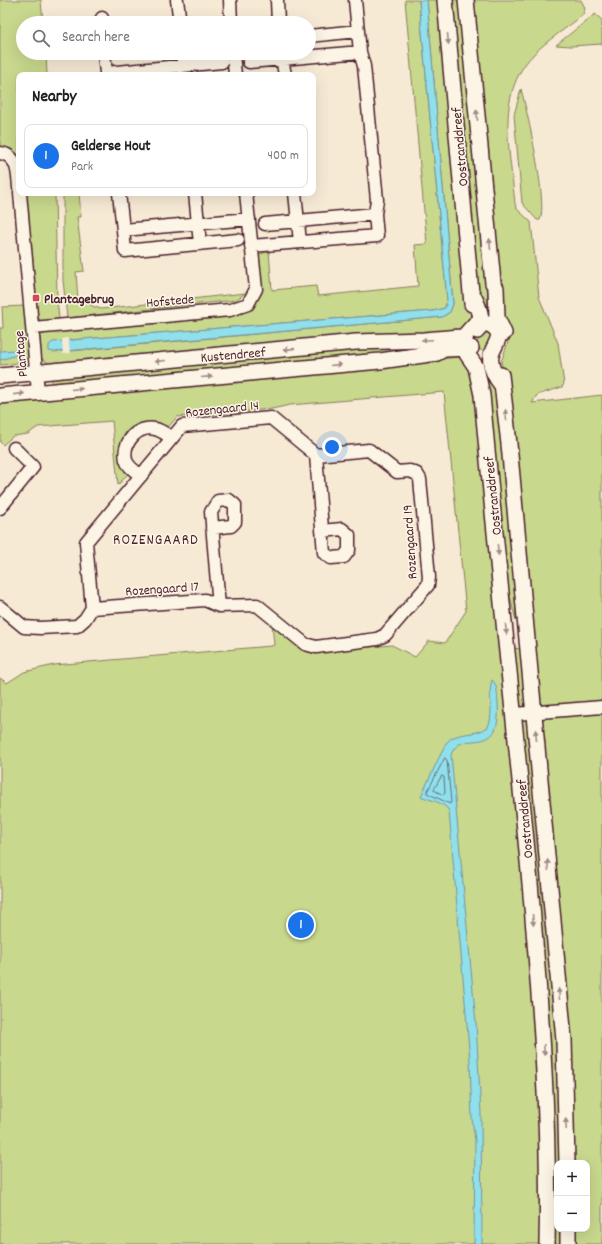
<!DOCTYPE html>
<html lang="en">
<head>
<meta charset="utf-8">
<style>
	:root { --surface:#fff; --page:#f6f6f6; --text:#202124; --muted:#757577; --line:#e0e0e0; --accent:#1a73e8 }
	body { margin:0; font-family:Dekko,sans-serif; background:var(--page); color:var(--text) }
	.controls { position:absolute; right:12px; bottom:12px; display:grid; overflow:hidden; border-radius:8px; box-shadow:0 4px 16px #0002 }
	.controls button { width:36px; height:36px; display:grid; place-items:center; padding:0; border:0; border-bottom:1px solid var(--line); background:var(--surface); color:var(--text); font:20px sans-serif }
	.you { position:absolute; left:332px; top:447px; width:14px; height:14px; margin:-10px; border:3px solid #fff; border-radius:50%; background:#1a73e8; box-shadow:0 0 0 6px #1a73e833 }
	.badge { display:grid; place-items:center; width:26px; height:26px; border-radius:50%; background:var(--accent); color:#fff; font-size:13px; font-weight:700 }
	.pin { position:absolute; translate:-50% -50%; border:2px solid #fff; box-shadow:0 1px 4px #0006 }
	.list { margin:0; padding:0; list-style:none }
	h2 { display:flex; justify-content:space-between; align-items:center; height:52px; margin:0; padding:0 16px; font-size:17px }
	h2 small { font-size:13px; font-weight:400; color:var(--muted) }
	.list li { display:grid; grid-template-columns:26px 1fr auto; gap:12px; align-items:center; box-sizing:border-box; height:64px; margin:0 8px 8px; padding:0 8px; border:1px solid var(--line); border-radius:8px }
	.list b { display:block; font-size:15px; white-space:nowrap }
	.list p { margin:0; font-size:13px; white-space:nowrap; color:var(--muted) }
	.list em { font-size:13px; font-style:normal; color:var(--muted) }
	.icon { flex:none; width:22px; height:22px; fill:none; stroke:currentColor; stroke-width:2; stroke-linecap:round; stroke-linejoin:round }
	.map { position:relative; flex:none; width:602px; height:1244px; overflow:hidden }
	.search { position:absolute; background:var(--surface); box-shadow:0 4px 16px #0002; left:16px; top:16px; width:300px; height:44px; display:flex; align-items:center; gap:10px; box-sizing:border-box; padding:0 14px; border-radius:22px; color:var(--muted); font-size:15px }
	.panel { position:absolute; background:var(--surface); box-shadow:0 4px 16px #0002; left:16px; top:72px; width:300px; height:124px; border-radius:8px }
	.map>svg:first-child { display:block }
	.green { fill:#c8d88d; stroke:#897c5c; fill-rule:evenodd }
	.water { fill:#90e0ec; stroke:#74939f }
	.pier { fill:#f7ead5 }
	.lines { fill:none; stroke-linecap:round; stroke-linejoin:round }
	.shore { stroke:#666c78; stroke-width:1 }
	.minor-casing { stroke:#4a1f2b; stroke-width:15 }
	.major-casing { stroke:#4a1f2b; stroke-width:18 }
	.minor { stroke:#fcf5e5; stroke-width:12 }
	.major { stroke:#fcf5e5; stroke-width:15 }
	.oneway { fill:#a38a88 }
	.poi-dot { fill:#d1495b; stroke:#fcf5e5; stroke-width:1.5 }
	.labels { text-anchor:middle; stroke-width:3; stroke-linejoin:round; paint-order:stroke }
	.street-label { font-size:14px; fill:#4a1f2b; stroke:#fcf5e5 }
	.poi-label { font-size:14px; font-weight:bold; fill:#4a1f2b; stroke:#fcf5e5; text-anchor:start }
	.neighbourhood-label { font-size:15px; letter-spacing:1px; fill:#4a1f2b; stroke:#fcf5e5 }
</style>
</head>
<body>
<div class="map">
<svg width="602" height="1244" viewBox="0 0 602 1244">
	<rect width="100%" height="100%" fill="#f7ead5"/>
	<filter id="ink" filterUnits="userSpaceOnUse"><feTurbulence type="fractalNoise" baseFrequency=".025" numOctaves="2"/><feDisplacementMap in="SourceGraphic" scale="8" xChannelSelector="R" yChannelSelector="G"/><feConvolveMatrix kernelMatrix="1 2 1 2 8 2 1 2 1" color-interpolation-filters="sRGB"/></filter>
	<g filter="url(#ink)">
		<path class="green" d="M 0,0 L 41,0 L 43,23 L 23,23 L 23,53 L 46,53 L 47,75 L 19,75 L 19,157 L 11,152 L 0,148 Z
			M 405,0 L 419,0 L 447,300 L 445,308 L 433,311 L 83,339 L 69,340 L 70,351 L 442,317 L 450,312 L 453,304 L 427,0 L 438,0 L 472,315 L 471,319 L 464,330 L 60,364 L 50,364 L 42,359 L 39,344 L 41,336 L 46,332 L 246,308 L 258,255 L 269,251 L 272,290 L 316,286 L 318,296 L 418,286 L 415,245 L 427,244 Z
			M 451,0 L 460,0 L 487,266 L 488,314 L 486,316 L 476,289 L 474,262 L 476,262 Z
			M 473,0 L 581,0 L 585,8 L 583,15 C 567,28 547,40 533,55 C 494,95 511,155 515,204 L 517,209 L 531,222 L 539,297 L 558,343 L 564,384 L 562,387 L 537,395 L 532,403 L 602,395 L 602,1244 L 0,1244 L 0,678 L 7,683 L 24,672 L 54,665 L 271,646 L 274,645 L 272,624 L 310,643 L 311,652 L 392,645 L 415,657 L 429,641 L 445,643 L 466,611 L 444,392 L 290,405 L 272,409 L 177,417 L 165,431 C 151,427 137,419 126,432 L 128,474 L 118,485 L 112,421 L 38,427 L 28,434 L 13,436 L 3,445 L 0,442 L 0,401 L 460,357 L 465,360 L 474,381 L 499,648 L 535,649 L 509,390 L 501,362 L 508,342 L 505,326 ZM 557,1163 L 587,1163 L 587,1229 L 557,1229 Z
			M 595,14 L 602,20 L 602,44 L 571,46 L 556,45 Z
			M 521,89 C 527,111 548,202 540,220 L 537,220 L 522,203 L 514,115 Z
			M 24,193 L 55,193 L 57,299 L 59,319 L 41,321 L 37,316 Z
			M 63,193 L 79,193 L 81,217 L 77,217 L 84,271 L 76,272 L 78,301 L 87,300 L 92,306 L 101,309 L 245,293 L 236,300 L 67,318 L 63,280 Z
			M 24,306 L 29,356 C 22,364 10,364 0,365 L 0,328 L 3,328 L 2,307 Z
			M 486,329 L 492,336 L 485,352 L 479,349 L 477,342 Z
			M 379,345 L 458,346 L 228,370 L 52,383 L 51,379 Z
			M 485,366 L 496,382 L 514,556 L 516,621 L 507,584 L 489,429 Z"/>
		<path class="water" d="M 419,0 L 427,0 L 453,304 L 450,312 L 442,317 L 54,352 L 49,351 L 49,345 L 53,342 L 83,339 L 433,311 L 445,308 L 447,300 Z
			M 16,350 L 20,354 L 0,360 L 0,351 Z
			M 492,680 C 498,686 497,694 498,703 C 502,763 461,725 451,755 L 476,1023 L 481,1114 L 482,1244 L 474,1244 L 475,1140 L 472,1119 L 470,1061 L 449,811 C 444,802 429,800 421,796 L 446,743 C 457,730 475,737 488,727 C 495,712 487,695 492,680 Z"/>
		<path class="pier" d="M 68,338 L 70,353 L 63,354 L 62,339 Z"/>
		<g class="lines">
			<path class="shore" d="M 445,758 L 447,760 L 451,802 L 450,804 L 427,793 Z
				M 442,776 L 444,777 L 445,793 L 443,795 L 434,790 Z"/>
			<g class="minor-casing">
				<path id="minor" d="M 177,0 L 180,23
					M 230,0 L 231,23
					M 277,0 L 278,23
					M 102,18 L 102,23
					M 309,36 L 358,31
					M 104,53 L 106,73
					M 182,53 L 185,75
					M 233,53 L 235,75
					M 281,53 L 285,75
					M 249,62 L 360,52
					M 107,75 L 106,73 L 222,62
					M 0,153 C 18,155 18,174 19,188
					M 20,193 L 38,392
					M 119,193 L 123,230
					M 195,193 L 200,244
					M 295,193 L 300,242
					M 265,224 L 375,214
					M 238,240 L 125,251 L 123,230 L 249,219
					M 251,246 L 377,236 L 375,214 L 377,200 L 364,66 L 360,52 L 355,0
					M 33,328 L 230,310 L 248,304 L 256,289 L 246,193
					M 316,455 L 324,553 L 331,558 L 344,557 L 349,550 L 349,535 L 342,529 L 322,531
					M 141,476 C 135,471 128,467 126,460 C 122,442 138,425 155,429 C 161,430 167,435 172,438
					M 0,508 L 33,467 L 14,448
					M 212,528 L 231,526 L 235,522 L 235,505 L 229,500 L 218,501 L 211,512 L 219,606
					M 0,607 L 24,627 L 40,628 L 77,626 L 85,619 L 92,608
					M 92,608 L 205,600 L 219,606 L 257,605 L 305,644 L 316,647 L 377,639 L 385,635 L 428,585 L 429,577 L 420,479 L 417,474 L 410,471 L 397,472 L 369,450 L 316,455
					M 92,608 L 86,542 L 182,426 L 271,418 L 316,455
					M 515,714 L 602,707"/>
			</g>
			<g class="major-casing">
				<path id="major" d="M 445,0 L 472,304
					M 466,0 L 493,283 L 496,288 L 497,318 L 504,333
					M 473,295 C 478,305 485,320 477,331
					M 501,375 L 509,444 L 564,1040 L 567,1163
					M 0,376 L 356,342 L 424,340 L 461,337
					M 502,385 C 496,379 489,365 491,356 C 493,344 508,334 489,324 L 475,324 L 466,334 L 464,345 L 467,354 L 476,367 L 482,395 C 496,554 514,713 529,872 C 540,996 550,1119 547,1244
					M 0,396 L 380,361 L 437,353 L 444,349 L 471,348
					M 568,1229 L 568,1244"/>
			</g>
			<use href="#minor" class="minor"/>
			<use href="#major" class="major"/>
		</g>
		<defs><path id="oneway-solid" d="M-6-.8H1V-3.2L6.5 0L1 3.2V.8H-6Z"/></defs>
		<g class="oneway">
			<use href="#oneway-solid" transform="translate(448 39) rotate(85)"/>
			<use href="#oneway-solid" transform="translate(477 115) rotate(-95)"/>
			<use href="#oneway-solid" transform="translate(490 244) rotate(-95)"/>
			<use href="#oneway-solid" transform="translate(427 340) rotate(177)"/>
			<use href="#oneway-solid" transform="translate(289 349) rotate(175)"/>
			<use href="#oneway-solid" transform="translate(160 361) rotate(175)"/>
			<use href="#oneway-solid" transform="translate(336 365) rotate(-5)"/>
			<use href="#oneway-solid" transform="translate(207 377) rotate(-5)"/>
			<use href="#oneway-solid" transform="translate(77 389) rotate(-5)"/>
			<use href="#oneway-solid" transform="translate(19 394) rotate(-6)"/>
			<use href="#oneway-solid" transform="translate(506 415) rotate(-96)"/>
			<use href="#oneway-solid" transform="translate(498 550) rotate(84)"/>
			<use href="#oneway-solid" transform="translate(506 629) rotate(84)"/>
			<use href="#oneway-solid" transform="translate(536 735) rotate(-95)"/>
			<use href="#oneway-solid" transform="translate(548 865) rotate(-95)"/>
			<use href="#oneway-solid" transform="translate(533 920) rotate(85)"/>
			<use href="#oneway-solid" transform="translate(559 994) rotate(-95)"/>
			<use href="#oneway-solid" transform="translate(544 1050) rotate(88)"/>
			<use href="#oneway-solid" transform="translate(566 1124) rotate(-92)"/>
		</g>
	</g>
	<rect class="poi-dot" x="32" y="294" width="8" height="8" rx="2"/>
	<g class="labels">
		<g class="street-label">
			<text transform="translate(459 147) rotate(-95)" y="5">Oostranddreef</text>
			<text transform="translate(170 300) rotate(-5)" y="5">Hofstede</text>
			<text transform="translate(20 354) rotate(-95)" y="5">Plantage</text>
			<text transform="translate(233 354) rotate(-5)" y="5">Kustendreef</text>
			<text transform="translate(222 408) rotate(-6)" y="5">Rozengaard 14</text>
			<text transform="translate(492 496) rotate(-96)" y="5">Oostranddreef</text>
			<text transform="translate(409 542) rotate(-94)" y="5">Rozengaard 19</text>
			<text transform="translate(162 588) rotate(-4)" y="5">Rozengaard 17</text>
			<text transform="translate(524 819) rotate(-95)" y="5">Oostranddreef</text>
		</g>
		<g class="poi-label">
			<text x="44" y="303">Plantagebrug</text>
		</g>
		<g class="neighbourhood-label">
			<text x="156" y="544">ROZENGAARD</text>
		</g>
	</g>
</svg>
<div class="controls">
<button>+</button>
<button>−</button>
</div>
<div class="you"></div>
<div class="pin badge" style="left:301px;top:925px">1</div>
<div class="search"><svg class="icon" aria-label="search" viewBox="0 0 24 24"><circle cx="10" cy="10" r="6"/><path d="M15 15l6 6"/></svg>Search here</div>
<section class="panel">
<h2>Nearby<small></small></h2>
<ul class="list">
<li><span class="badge">1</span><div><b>Gelderse Hout</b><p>Park</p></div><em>400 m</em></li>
</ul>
</section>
</div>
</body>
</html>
